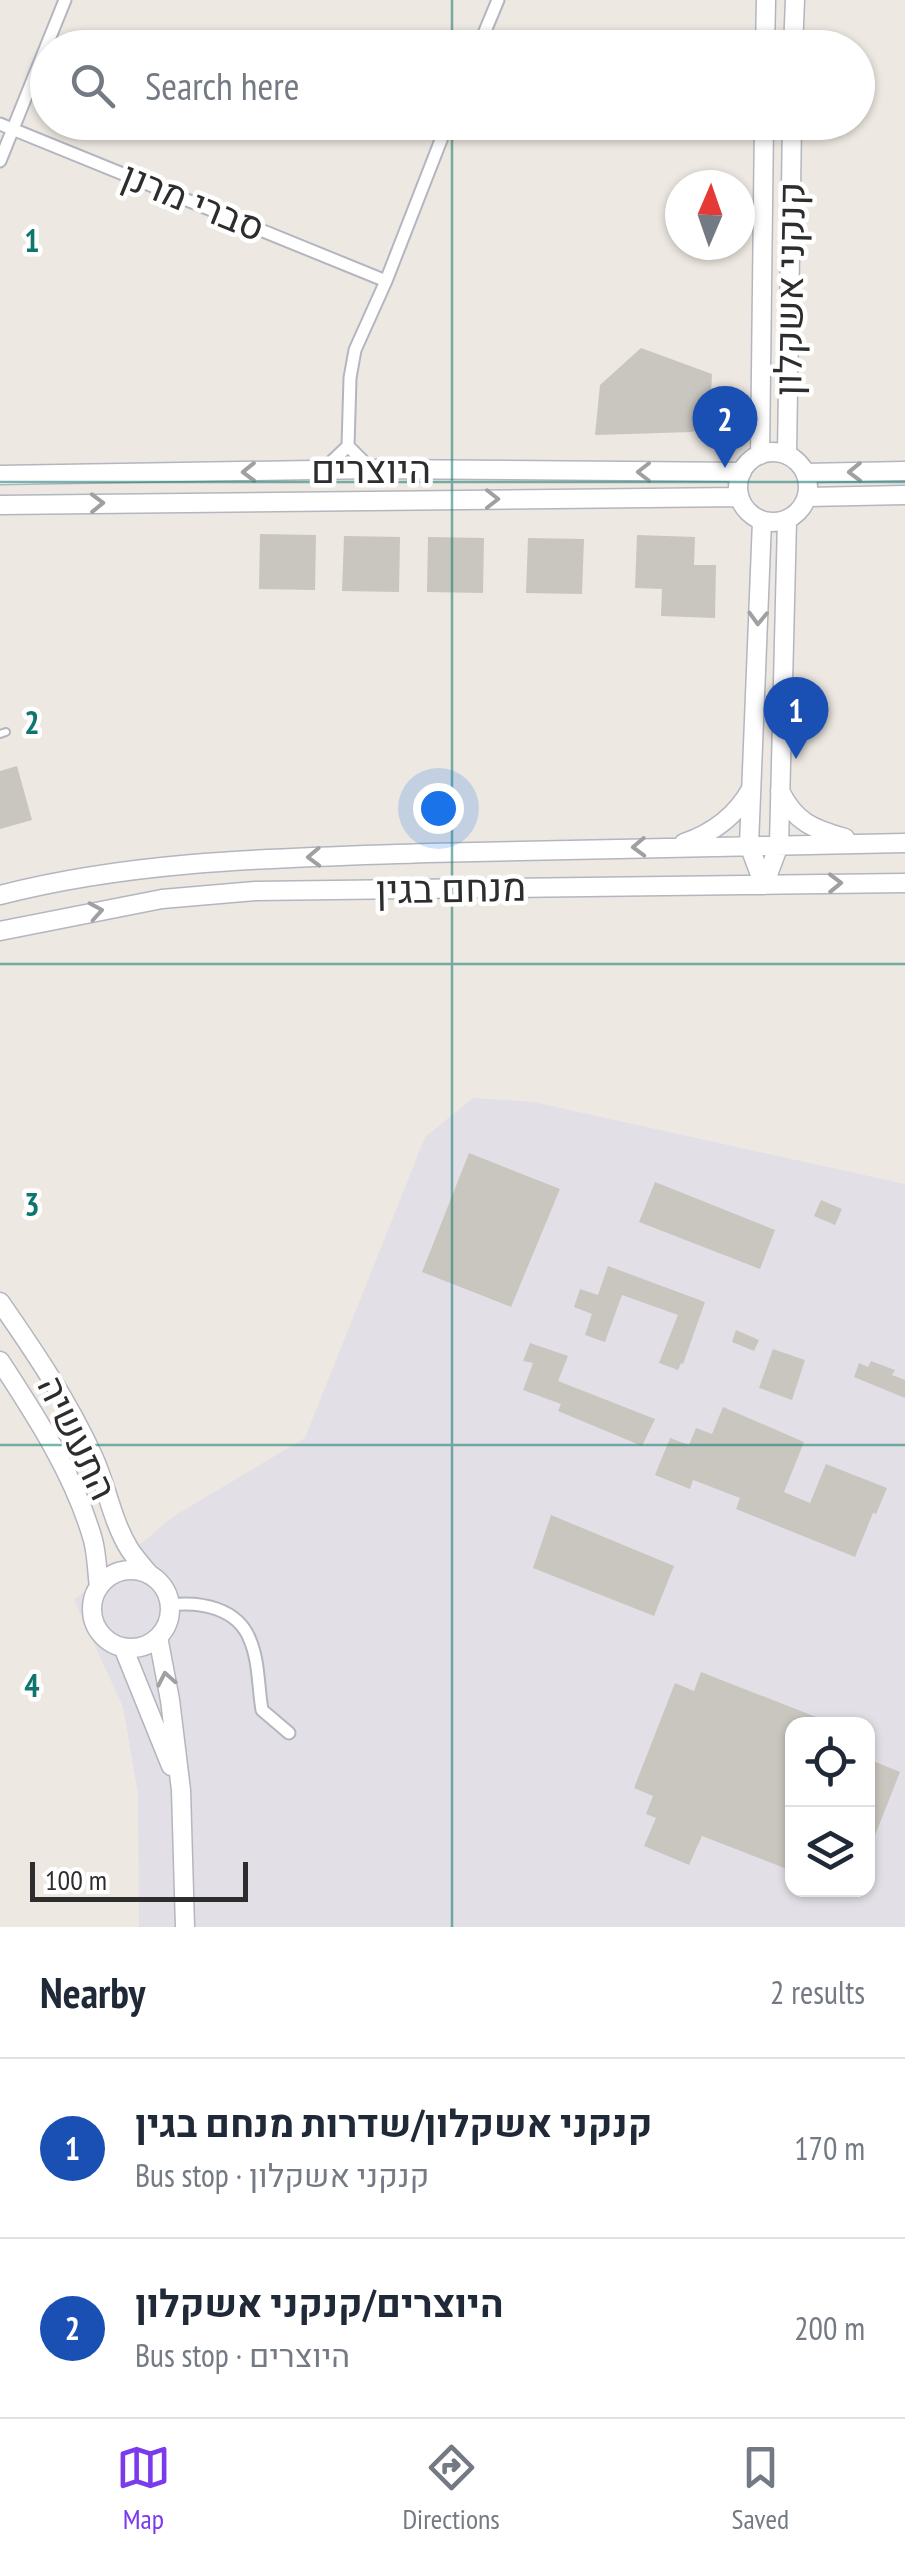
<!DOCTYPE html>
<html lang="en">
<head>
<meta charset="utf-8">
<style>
	:root { --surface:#fff; --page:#f2f2f3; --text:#1f2937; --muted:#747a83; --line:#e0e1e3; --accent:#7c3aed }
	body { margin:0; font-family:"PT Sans Narrow",Heebo,sans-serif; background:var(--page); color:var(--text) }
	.controls { position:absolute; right:30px; bottom:30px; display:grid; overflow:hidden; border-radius:20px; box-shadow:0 2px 8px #0004 }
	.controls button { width:90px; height:90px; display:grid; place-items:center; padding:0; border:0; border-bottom:2px solid var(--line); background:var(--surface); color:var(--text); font:50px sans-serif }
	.compass { position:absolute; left:665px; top:170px; width:90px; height:90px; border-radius:50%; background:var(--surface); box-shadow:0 2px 8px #0004; rotate:2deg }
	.scale { position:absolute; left:30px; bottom:25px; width:218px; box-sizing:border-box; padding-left:10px; border:5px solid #2d2d2d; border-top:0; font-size:28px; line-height:35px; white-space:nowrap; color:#2d2d2d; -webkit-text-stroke:8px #fff; paint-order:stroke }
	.you { position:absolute; left:438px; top:808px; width:35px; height:35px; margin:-25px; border:8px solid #fff; border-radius:50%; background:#1a73e8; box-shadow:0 0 0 15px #1a73e833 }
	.badge { display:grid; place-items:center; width:65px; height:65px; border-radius:50%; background:var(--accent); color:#fff; font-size:32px; font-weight:700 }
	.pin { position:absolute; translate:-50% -82px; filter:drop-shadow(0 2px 5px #0008) }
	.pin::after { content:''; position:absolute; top:52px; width:35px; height:30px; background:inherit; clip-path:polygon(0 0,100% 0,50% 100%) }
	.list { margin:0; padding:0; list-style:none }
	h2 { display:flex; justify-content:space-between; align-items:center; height:130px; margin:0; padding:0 40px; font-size:42px }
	h2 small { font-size:32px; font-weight:400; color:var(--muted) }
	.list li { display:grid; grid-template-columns:65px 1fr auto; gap:30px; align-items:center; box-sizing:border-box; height:180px; padding:0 40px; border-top:2px solid var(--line) }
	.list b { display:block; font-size:38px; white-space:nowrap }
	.list p { margin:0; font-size:32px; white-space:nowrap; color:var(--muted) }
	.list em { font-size:32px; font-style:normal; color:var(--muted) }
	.icon { flex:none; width:55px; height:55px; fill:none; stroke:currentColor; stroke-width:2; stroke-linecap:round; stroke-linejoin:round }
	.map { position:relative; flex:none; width:905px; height:1927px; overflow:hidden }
	.search { position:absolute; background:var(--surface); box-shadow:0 2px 8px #0004; left:30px; right:30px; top:30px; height:110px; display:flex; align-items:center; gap:25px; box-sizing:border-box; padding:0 35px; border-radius:55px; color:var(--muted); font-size:38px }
	.sheet { height:490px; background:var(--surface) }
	nav { display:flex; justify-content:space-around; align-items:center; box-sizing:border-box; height:140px; border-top:2px solid var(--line); background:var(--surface); font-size:28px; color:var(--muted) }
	nav a { display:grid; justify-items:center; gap:5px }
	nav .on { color:var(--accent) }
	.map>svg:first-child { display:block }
	.industrial { fill:#e2e0e6; fill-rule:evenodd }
	.building { fill:#c9c6bf }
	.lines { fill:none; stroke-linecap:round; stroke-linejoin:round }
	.lane-casing { stroke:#b4b6bf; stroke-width:10 }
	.street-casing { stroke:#b4b6bf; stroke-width:15 }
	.secondary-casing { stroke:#b4b6bf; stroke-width:21 }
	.lane { stroke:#fff; stroke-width:6 }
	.street { stroke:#fff; stroke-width:11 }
	.secondary { stroke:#fff; stroke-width:18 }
	.oneway { stroke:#a0a0a0 }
	.grid { fill:none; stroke:#0f766e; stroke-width:2.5; stroke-opacity:0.55 }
	.labels { text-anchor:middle; stroke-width:9; stroke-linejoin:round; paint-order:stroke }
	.street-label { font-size:38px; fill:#2d2d2d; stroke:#fff }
	.grid-label { font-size:32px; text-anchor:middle; font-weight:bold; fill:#0f766e; stroke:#fff; stroke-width:9; stroke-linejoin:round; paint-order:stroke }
</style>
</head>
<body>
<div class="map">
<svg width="905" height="1927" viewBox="0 0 905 1927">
	<rect width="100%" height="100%" fill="#ede8e1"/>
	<path class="industrial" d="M 473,1098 L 533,1102 L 905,1184 L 905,1927 L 139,1927 L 138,1794 L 123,1707 L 74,1600 L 174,1516 L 305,1438 L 425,1137 ZM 792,1724 L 868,1724 L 868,1890 L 792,1890 Z"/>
	<path class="building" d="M 641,348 L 712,374 L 710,412 L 706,424 L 692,432 L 595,435 L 600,385 Z
		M 260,534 L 316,535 L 315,590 L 259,589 Z
		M 637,535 L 695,537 L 694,565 L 716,565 L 715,618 L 661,616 L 662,589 L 635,588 Z
		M 344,536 L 400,537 L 399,592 L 342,591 Z
		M 428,537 L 484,538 L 483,593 L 427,592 Z
		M 528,538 L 584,539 L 582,594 L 526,593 Z
		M 17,766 L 32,820 L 0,829 L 0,771 Z
		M 469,1153 L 560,1189 L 511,1307 L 422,1272 Z
		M 655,1182 L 775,1230 L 760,1269 L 639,1222 Z
		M 821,1200 L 842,1209 L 835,1225 L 814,1216 Z
		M 608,1266 L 705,1302 L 683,1364 L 681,1363 L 678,1370 L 659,1363 L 678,1315 L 622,1295 L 605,1342 L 585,1335 L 592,1314 L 574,1307 L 580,1289 L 598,1295 Z
		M 736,1330 L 759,1340 L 754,1351 L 732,1342 Z
		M 530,1343 L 568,1356 L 558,1381 L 655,1419 L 642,1446 L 558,1411 L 561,1404 L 523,1390 L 533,1363 L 523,1361 Z
		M 773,1349 L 805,1360 L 792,1400 L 759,1388 Z
		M 871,1361 L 895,1370 L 892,1375 L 905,1380 L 905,1398 L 854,1377 L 859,1363 L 868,1367 Z
		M 723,1407 L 804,1442 L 784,1492 L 810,1503 L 826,1464 L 887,1488 L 876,1514 L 873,1513 L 855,1557 L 736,1509 L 740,1498 L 693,1480 L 690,1489 L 655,1475 L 670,1438 L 689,1445 L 696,1428 L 712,1434 Z
		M 551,1515 L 674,1566 L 654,1616 L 533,1568 Z
		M 701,1672 L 834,1724 L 792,1724 L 792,1871 L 702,1836 L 689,1865 L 644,1846 L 656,1818 L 646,1814 L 653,1796 L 634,1788 L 675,1683 L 694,1691 Z
		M 868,1759 L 900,1772 L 868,1853 Z"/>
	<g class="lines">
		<g class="lane-casing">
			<path id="lane" d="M 0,734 L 6,732"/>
		</g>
		<g class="street-casing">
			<path id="street" d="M 478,48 L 498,0
				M 0,124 L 386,281
				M 0,161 L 65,0
				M 348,446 L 350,378 L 355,350 L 386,281 L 448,122
				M 325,468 L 348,446 L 371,469
				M 170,1605 C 200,1601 238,1608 250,1640 C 259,1661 258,1687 262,1710 L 289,1733"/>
		</g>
		<g class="secondary-casing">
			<path id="secondary" d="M 765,48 L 766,0
				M 793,48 L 795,0
				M738 487a35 35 0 1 1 70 0a35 35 0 1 1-70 0Z
				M 760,455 L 764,122
				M 787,455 L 792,122
				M 805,473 L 905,471
				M 0,475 L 371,469 L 742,472
				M 807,497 L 905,495
				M 0,505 L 739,497
				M 762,521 L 749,845 L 764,885
				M 780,791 C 795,822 813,829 845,838
				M 684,843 C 713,833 736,816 751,789
				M 764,885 L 779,845 L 787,520
				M 0,895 C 139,859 285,858 428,853 C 587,849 746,845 905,843
				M 0,931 L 162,899 L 255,891 L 905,883
				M 0,1302 C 34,1351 68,1401 93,1456 C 107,1486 112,1522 130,1550 C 136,1559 143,1567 150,1575
				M 0,1361 C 36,1416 75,1476 93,1540 C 97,1555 97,1572 99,1587
				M92 1609a39 39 0 1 1 78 0a39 39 0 1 1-78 0Z
				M 158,1637 L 170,1700 L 181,1790 L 185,1927
				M 123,1647 L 171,1766"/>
		</g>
		<use href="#lane" class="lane"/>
		<use href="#street" class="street"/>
		<use href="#secondary" class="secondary"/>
	</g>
	<defs><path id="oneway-chevron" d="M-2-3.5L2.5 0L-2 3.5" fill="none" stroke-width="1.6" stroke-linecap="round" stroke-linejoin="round" transform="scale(2.5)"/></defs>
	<g class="oneway">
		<use href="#oneway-chevron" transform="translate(249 472) rotate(179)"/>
		<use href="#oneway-chevron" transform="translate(644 472) rotate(-180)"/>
		<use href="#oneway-chevron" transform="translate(855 472) rotate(179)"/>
		<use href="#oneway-chevron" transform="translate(492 499)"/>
		<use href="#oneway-chevron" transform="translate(97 503) rotate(-1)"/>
		<use href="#oneway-chevron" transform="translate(758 618) rotate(92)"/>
		<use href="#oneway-chevron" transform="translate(639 847) rotate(178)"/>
		<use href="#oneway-chevron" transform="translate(314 857) rotate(178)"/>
		<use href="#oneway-chevron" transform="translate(835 883) rotate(-1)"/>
		<use href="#oneway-chevron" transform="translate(96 911) rotate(-10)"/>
		<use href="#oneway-chevron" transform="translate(166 1679) rotate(-101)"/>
	</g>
	<path class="grid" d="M 452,0 L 452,48M 452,122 L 452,1927M 0,482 L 905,482M 0,964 L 905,964M 0,1445 L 905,1445"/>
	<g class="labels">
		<g class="street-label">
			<text transform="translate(193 202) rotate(22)" y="13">סברי מרנן</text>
			<text transform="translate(790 289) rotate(-89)" y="13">קנקני אשקלון</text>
			<text x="371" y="483">היוצרים</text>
			<text transform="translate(451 889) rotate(-1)" y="13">מנחם בגין</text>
			<text transform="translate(77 1438) rotate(64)" y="13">התעשיה</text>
		</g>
	</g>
	<g class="grid-label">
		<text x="32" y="252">1</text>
		<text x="32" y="734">2</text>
		<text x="32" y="1216">3</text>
		<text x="32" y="1697">4</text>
	</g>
</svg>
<div class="controls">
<button><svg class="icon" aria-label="locate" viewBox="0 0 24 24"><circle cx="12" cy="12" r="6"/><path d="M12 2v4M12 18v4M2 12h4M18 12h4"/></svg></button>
<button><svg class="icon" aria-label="layers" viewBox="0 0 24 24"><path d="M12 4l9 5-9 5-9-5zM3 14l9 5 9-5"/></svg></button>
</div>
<svg class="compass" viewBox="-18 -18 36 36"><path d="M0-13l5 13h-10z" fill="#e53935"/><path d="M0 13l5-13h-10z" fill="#747a83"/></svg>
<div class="scale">100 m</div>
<div class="you"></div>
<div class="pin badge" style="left:796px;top:759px;background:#1a4fb4">1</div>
<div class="pin badge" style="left:725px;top:468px;background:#1a4fb4">2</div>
<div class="search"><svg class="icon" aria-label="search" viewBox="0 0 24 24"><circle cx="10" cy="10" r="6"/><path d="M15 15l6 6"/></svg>Search here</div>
</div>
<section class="sheet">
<h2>Nearby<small>2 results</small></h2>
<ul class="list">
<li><span class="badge" style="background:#1a4fb4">1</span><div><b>קנקני אשקלון/שדרות מנחם בגין</b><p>Bus stop · קנקני אשקלון</p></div><em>170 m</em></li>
<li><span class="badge" style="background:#1a4fb4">2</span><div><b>היוצרים/קנקני אשקלון</b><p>Bus stop · היוצרים</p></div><em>200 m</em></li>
</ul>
</section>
<nav>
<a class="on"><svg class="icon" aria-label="map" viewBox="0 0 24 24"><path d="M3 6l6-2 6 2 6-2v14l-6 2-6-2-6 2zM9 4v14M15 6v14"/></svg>Map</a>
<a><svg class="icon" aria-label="directions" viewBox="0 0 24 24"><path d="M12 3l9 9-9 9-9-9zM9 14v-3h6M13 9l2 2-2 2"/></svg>Directions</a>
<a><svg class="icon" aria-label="saved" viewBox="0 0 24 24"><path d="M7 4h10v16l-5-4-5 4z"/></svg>Saved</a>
</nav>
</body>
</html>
